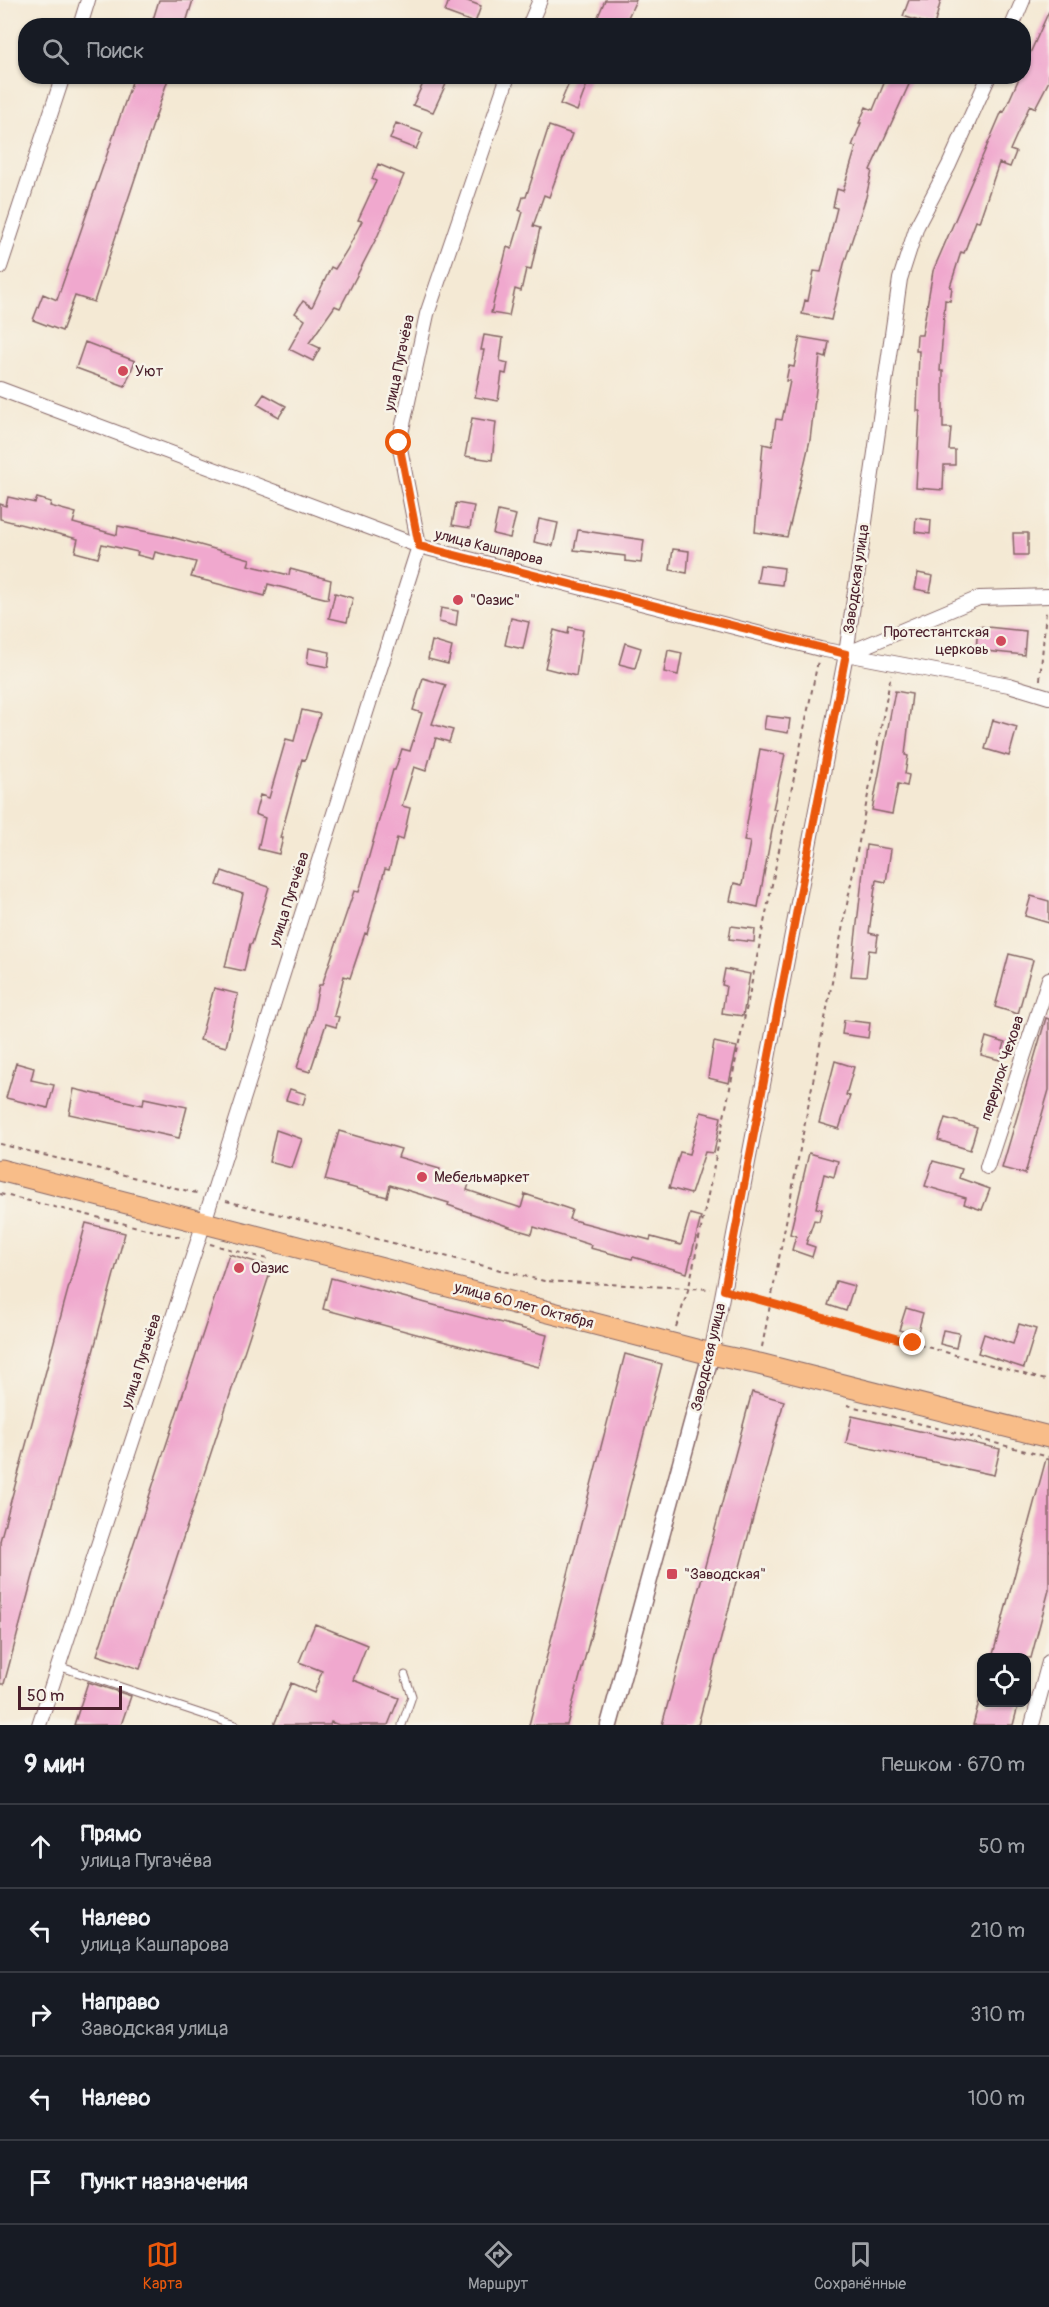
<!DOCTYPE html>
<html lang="ru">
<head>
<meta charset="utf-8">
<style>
	:root { --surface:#171b24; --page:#20242c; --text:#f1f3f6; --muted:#9ea1a6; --line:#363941; --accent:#ea580c }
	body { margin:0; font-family:Pangolin,sans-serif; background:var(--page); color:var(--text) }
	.controls { position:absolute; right:18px; bottom:18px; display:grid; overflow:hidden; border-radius:12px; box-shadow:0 2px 4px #0004 }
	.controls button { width:54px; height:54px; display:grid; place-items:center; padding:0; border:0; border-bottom:2px solid var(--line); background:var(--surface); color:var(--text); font:30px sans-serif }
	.scale { position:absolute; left:18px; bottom:15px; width:104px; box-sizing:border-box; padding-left:6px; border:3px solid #4a1f2b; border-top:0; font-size:16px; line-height:21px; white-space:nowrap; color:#4a1f2b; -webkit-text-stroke:4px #f7f3e8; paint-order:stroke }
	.stop { position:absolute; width:18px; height:18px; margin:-14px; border:4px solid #ea580c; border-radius:50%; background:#fff }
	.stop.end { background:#ea580c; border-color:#fff; box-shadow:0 2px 6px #0008 }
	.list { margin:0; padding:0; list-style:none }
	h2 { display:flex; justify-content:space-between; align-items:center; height:78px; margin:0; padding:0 24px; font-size:26px }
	h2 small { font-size:20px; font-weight:400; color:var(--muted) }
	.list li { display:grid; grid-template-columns:39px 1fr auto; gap:18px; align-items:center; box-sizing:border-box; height:84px; padding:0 24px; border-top:2px solid var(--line) }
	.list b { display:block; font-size:22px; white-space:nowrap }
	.list p { margin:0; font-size:20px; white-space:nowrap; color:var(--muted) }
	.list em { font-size:20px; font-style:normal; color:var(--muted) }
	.icon { flex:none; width:33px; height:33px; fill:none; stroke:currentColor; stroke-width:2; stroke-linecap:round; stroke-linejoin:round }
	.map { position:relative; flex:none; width:1049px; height:1725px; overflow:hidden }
	.search { position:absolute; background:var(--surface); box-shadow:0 2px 4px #0004; left:18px; right:18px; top:18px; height:66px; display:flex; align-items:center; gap:15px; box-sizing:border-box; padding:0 21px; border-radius:24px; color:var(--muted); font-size:22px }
	.sheet { height:498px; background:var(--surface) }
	nav { display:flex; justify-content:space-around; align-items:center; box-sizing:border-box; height:84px; border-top:2px solid var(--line); background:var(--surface); font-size:16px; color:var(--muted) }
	nav a { display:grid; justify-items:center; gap:3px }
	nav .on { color:var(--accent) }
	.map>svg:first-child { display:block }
	.building { fill:#f0a8ce }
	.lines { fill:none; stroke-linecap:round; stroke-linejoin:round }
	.service-casing { stroke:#866666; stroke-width:9 }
	.minor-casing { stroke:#866666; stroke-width:16 }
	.tertiary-casing { stroke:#866666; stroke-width:19 }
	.primary-casing { stroke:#866666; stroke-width:23 }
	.path { stroke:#866666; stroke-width:2; stroke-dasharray:4.5 4.5; stroke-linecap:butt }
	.service { stroke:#fff; stroke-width:7 }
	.minor { stroke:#fff; stroke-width:14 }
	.tertiary { stroke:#fff; stroke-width:16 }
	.primary { stroke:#f8bd89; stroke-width:21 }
	.route { stroke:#ea580c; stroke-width:8 }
	.poi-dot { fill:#d1495b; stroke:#f7f3e8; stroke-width:2 }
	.labels { text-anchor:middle; stroke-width:5; stroke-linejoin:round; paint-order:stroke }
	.street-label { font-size:15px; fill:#4a1f2b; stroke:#f7f3e8 }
	.poi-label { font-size:15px; fill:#4a1f2b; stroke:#f7f3e8; text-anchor:start }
</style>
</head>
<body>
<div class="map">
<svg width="1049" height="1725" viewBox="0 0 1049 1725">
	<rect width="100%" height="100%" fill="#f7f3e8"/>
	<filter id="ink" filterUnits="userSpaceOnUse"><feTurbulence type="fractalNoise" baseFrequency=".0167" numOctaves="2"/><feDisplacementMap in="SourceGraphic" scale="12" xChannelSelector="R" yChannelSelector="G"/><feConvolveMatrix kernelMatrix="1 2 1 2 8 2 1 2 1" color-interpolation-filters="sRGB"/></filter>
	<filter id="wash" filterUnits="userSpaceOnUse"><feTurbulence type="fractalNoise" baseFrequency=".008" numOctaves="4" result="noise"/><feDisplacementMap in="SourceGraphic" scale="24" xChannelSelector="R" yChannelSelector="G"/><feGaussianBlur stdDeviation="1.35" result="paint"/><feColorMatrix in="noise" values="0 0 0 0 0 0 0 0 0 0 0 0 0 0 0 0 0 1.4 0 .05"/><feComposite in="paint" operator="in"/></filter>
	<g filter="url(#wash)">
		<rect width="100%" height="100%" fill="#f4e9d4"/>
		<g id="blocks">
			<path class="building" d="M 159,0 L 193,0 L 185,26 L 151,26 Z
				M 449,0 L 465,0 L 481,6 L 475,23 L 445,12 Z
				M 605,0 L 636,0 L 625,24 L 627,26 L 594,26 Z
				M 909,0 L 941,0 L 934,26 L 903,16 Z
				M 1049,11 L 1049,81 L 1035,108 L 1030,105 L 1010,150 L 1016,152 L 1010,167 L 999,163 L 979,222 L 976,221 L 964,253 L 961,252 L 950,287 L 952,287 L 950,301 L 945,300 L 940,371 L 943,371 L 943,428 L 951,428 L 949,450 L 955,450 L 955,465 L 944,465 L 943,490 L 916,488 L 920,411 L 917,411 L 919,351 L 916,351 L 917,335 L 922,335 L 933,271 L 1002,111 L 1004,112 L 1020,76 L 1023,76 L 1023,69 Z
				M 134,76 L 169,76 L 94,302 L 75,296 L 62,331 L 33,320 L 43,294 L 57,300 Z
				M 572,76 L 590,76 L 577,111 L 560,104 Z
				M 887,76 L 903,76 L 911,80 L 870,170 L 872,171 L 866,197 L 844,264 L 831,320 L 802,314 L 805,300 L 808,301 L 814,271 L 821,272 L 837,208 L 833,207 L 837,189 L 843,191 L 856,147 L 852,146 L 861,123 L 859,123 L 866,107 L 873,110 Z
				M 426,77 L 446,84 L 433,112 L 413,105 Z
				M 396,123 L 423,133 L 416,149 L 390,139 Z
				M 549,126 L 572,134 L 549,197 L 544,195 L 533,226 L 540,228 L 531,270 L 526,269 L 521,291 L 515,289 L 509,316 L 491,313 L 507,247 L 512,249 L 523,212 L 519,210 L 523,197 L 526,197 Z
				M 378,164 L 404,175 L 378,235 L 340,308 L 335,306 L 309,343 L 320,348 L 313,361 L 289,349 L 305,320 L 295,313 L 303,301 L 312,307 L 331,267 L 335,269 L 347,250 L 362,221 L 358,220 L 376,181 L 372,179 Z
				M 484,335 L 503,338 L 500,361 L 508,363 L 506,374 L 502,373 L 498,401 L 475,397 L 484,350 L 481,350 Z
				M 800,337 L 829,342 L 826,358 L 820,356 L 810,440 L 792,517 L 787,537 L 755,532 L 763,444 L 772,446 L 776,419 L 782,420 L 790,381 L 786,381 L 789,366 L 794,367 Z
				M 85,342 L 135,361 L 125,386 L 76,368 Z
				M 264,394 L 286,406 L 279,417 L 257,404 Z
				M 472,418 L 496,422 L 492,460 L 465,456 Z
				M 8,497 L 35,503 L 37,498 L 51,502 L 50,506 L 76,513 L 73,523 L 117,535 L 118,526 L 168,536 L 250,559 L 248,565 L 289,575 L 290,569 L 331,580 L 328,599 L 268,584 L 265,596 L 207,581 L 191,577 L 196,562 L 155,552 L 153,559 L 137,555 L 138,552 L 102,544 L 98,558 L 75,552 L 78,539 L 0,519 L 0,504 L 6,506 Z
				M 456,503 L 474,506 L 470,528 L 452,525 Z
				M 498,511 L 516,515 L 510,538 L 493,534 Z
				M 916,518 L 931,520 L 930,534 L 915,532 Z
				M 539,519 L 558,523 L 553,546 L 534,542 Z
				M 578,530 L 644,540 L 641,563 L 625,561 L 625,556 L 574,550 Z
				M 1013,533 L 1028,533 L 1028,555 L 1014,555 Z
				M 673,549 L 689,551 L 687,573 L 670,570 Z
				M 760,565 L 784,568 L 782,585 L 757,582 Z
				M 918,573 L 933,576 L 930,592 L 915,589 Z
				M 335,593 L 353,598 L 347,622 L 329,618 Z
				M 441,608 L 458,611 L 456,626 L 439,622 Z
				M 511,618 L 529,622 L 523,649 L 505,645 Z
				M 978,626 L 1026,631 L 1024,655 L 976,650 Z
				M 569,627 L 583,630 L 576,676 L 545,668 L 554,630 L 568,634 Z
				M 432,641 L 452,647 L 448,664 L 428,659 Z
				M 625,643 L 641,648 L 635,668 L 619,664 Z
				M 309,648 L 330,652 L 328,667 L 307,663 Z
				M 668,650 L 682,653 L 678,675 L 664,672 Z
				M 423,678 L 446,685 L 432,724 L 453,730 L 449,742 L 436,738 L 426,771 L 414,767 L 402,806 L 410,808 L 403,840 L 397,838 L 389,870 L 385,869 L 367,934 L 365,933 L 350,978 L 344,976 L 334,1016 L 339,1017 L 336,1027 L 326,1024 L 310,1072 L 297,1068 L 312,1020 L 319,985 L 322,985 L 354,891 L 359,892 L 393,770 L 395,770 L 402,749 L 410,751 L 422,713 L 413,710 Z
				M 895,691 L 912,694 L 905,755 L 908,756 L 905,774 L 909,775 L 907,786 L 898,784 L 892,814 L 872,810 Z
				M 302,710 L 320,714 L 305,760 L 302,759 L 280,838 L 283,838 L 279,854 L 258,849 L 265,818 L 255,814 L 260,795 L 269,798 L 286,739 L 294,741 Z
				M 766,716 L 790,719 L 788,733 L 764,729 Z
				M 993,720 L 1017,727 L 1009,756 L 985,749 Z
				M 760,749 L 785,754 L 773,809 L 776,809 L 758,907 L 730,901 L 734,883 L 742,885 L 750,842 L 744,841 Z
				M 866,845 L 891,849 L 886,882 L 876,880 L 869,933 L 878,935 L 876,951 L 869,950 L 866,977 L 851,976 Z
				M 222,871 L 269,887 L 252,944 L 250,944 L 244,971 L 225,967 L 243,894 L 217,885 Z
				M 1031,896 L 1049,901 L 1049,923 L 1025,916 Z
				M 731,926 L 755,929 L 754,942 L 729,939 Z
				M 1009,954 L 1033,960 L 1018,1014 L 995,1007 Z
				M 725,969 L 750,974 L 743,1016 L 722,1013 L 726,986 L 722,985 Z
				M 214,988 L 238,994 L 226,1047 L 200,1040 Z
				M 1046,1018 L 1049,1019 L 1049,1090 L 1025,1174 L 1002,1168 Z
				M 844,1020 L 870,1023 L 868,1038 L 842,1034 Z
				M 986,1037 L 1005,1043 L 1000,1060 L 981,1055 Z
				M 714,1042 L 737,1047 L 729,1083 L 708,1078 Z
				M 835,1061 L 854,1067 L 846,1095 L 850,1096 L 839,1129 L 819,1123 Z
				M 16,1063 L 34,1068 L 31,1080 L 54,1085 L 48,1108 L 6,1098 Z
				M 74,1089 L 143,1105 L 144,1098 L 187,1107 L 179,1138 L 69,1114 Z
				M 290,1089 L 306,1094 L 303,1105 L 286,1100 Z
				M 701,1112 L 721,1117 L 714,1153 L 705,1152 L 691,1194 L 669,1188 L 680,1152 L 689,1154 Z
				M 945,1118 L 977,1127 L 970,1150 L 938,1140 Z
				M 276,1130 L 302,1139 L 292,1168 L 269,1162 Z
				M 339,1131 L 401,1149 L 398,1157 L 440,1169 L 438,1176 L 469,1184 L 467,1190 L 521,1208 L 525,1194 L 572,1210 L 569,1219 L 650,1240 L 651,1237 L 681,1245 L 690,1214 L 701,1217 L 687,1273 L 633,1257 L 632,1259 L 590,1248 L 591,1245 L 534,1227 L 532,1234 L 518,1230 L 448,1205 L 449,1203 L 390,1185 L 387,1197 L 325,1180 Z
				M 809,1153 L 838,1161 L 834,1177 L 824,1174 L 816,1208 L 822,1209 L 819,1221 L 814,1220 L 806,1244 L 815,1247 L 812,1257 L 792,1250 L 796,1236 L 790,1234 Z
				M 933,1161 L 962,1169 L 959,1178 L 990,1189 L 982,1210 L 964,1204 L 966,1198 L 925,1186 Z
				M 86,1223 L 125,1233 L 4,1684 L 0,1684 L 0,1541 Z
				M 229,1254 L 272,1267 L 140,1669 L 97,1655 Z
				M 331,1278 L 547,1335 L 539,1367 L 323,1309 Z
				M 836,1281 L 854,1286 L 846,1311 L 828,1305 Z
				M 906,1308 L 923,1313 L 917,1335 L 899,1330 Z
				M 1019,1324 L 1036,1329 L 1024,1368 L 978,1353 L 984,1334 L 1013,1344 Z
				M 943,1330 L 959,1333 L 956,1348 L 940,1344 Z
				M 625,1354 L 662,1364 L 612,1556 L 567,1725 L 529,1725 Z
				M 752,1392 L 784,1401 L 698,1725 L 662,1725 Z
				M 852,1416 L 1000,1449 L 994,1475 L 846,1443 Z
				M 1046,1459 L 1049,1459 L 1049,1590 L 1031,1658 L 992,1658 Z
				M 315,1624 L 367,1645 L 353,1680 L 399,1698 L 388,1725 L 339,1725 L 331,1722 L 330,1725 L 274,1725 L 291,1683 L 314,1693 L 322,1671 L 299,1662 Z
				M 88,1682 L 131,1696 L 121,1725 L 74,1725 Z
				M 979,1702 L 1019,1702 L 1013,1725 L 973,1725 Z"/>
		</g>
	</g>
	<g filter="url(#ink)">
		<use href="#blocks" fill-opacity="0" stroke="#866666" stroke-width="1.5"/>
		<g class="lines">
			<g class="service-casing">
				<path id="service" d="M 58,1666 L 235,1725
					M 402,1725 L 412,1696 L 405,1675"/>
			</g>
			<g class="minor-casing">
				<path id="minor" d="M 80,26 L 88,0
					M 529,26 L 540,0
					M 1012,26 L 1023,0
					M 0,267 L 63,76
					M 0,389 L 419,546 L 820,649 L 1009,685 L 1049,697
					M 846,654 L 979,598 L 1049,596
					M 987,1167 L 1049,979
					M 711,1354 L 846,654 L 900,279 L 917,226 L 949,165 L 989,76
					M 39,1725 L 198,1241 L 419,546 L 399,443 L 427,314 L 508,76
					M 1032,1725 L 1049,1662"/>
			</g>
			<g class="tertiary-casing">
				<path id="tertiary" d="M 609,1725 L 711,1354"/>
			</g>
			<g class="primary-casing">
				<path id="primary" d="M 0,1170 L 711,1354 L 759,1364 L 1049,1437"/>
			</g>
			<path class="path" d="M 1040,680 L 1046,611
				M 0,1144 L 200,1194
				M 0,1194 L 184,1238
				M 226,1201 L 544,1281 L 711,1289
				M 210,1244 L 271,1260
				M 737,1294 L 1049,1381
				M 676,1327 L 689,1287 L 818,661
				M 762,1347 L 891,675
				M 847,1405 L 1049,1457"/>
			<use href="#service" class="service"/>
			<use href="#minor" class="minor"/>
			<use href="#tertiary" class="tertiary"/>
			<use href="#primary" class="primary"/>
		</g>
	</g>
	<g class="lines" filter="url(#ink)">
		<path class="route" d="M 399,443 L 419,546 L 846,654 L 724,1290 L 913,1343"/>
	</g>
	<g class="poi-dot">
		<circle cx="123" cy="371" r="6"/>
		<circle cx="458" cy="600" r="6"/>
		<circle cx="1001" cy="641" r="6"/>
		<circle cx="422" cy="1177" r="6"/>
		<circle cx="239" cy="1268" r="6"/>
		<rect x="666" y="1568" width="12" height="12" rx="3"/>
	</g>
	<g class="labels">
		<g class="street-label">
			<text transform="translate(399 363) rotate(-78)" y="5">улица Пугачёва</text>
			<text transform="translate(489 547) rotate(14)" y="5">улица Кашпарова</text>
			<text transform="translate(856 579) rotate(-82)" y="5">Заводская улица</text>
			<text transform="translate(289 899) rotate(-72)" y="5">улица Пугачёва</text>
			<text transform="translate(1002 1068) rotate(-72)" y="5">переулок Чехова</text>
			<text transform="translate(524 1305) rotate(15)" y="5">улица 60 лет Октября</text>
			<text transform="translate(708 1357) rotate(-77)" y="5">Заводская улица</text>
			<text transform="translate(141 1361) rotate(-72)" y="5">улица Пугачёва</text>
		</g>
		<g class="poi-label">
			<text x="135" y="376">Уют</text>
			<text x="470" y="605">"Оазис"</text>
			<text x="989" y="637" text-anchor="end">Протестантская<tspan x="989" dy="17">церковь</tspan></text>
			<text x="434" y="1182">Мебельмаркет</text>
			<text x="251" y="1273">Оазис</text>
			<text x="684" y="1579">"Заводская"</text>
		</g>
	</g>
</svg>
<div class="controls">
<button><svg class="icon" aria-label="locate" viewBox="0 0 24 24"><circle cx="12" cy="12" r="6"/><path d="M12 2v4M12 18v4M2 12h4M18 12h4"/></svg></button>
</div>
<div class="scale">50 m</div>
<div class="stop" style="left:399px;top:443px"></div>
<div class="stop end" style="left:913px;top:1343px"></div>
<div class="search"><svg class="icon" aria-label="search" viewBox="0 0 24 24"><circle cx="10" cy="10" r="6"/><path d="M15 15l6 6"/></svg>Поиск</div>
</div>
<section class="sheet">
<h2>9 мин<small>Пешком · 670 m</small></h2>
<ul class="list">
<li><svg class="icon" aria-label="ahead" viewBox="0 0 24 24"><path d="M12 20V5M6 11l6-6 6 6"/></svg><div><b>Прямо</b><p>улица Пугачёва</p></div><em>50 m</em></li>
<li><svg class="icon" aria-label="left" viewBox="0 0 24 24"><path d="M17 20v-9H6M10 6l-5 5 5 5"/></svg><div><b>Налево</b><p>улица Кашпарова</p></div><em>210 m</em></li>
<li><svg class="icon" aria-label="right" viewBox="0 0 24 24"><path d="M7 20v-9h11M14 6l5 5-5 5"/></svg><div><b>Направо</b><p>Заводская улица</p></div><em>310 m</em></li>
<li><svg class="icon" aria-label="left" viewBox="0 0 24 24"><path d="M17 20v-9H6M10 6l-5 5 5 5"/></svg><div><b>Налево</b></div><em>100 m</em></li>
<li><svg class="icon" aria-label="arrive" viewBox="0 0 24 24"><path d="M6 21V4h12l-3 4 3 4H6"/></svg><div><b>Пункт назначения</b></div></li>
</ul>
</section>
<nav>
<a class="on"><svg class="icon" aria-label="map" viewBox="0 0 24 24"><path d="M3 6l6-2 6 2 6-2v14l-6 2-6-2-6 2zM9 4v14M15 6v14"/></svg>Карта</a>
<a><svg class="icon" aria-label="directions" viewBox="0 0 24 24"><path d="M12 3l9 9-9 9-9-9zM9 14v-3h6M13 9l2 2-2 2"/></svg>Маршрут</a>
<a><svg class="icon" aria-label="saved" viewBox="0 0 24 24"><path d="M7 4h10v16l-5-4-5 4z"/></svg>Сохранённые</a>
</nav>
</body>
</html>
